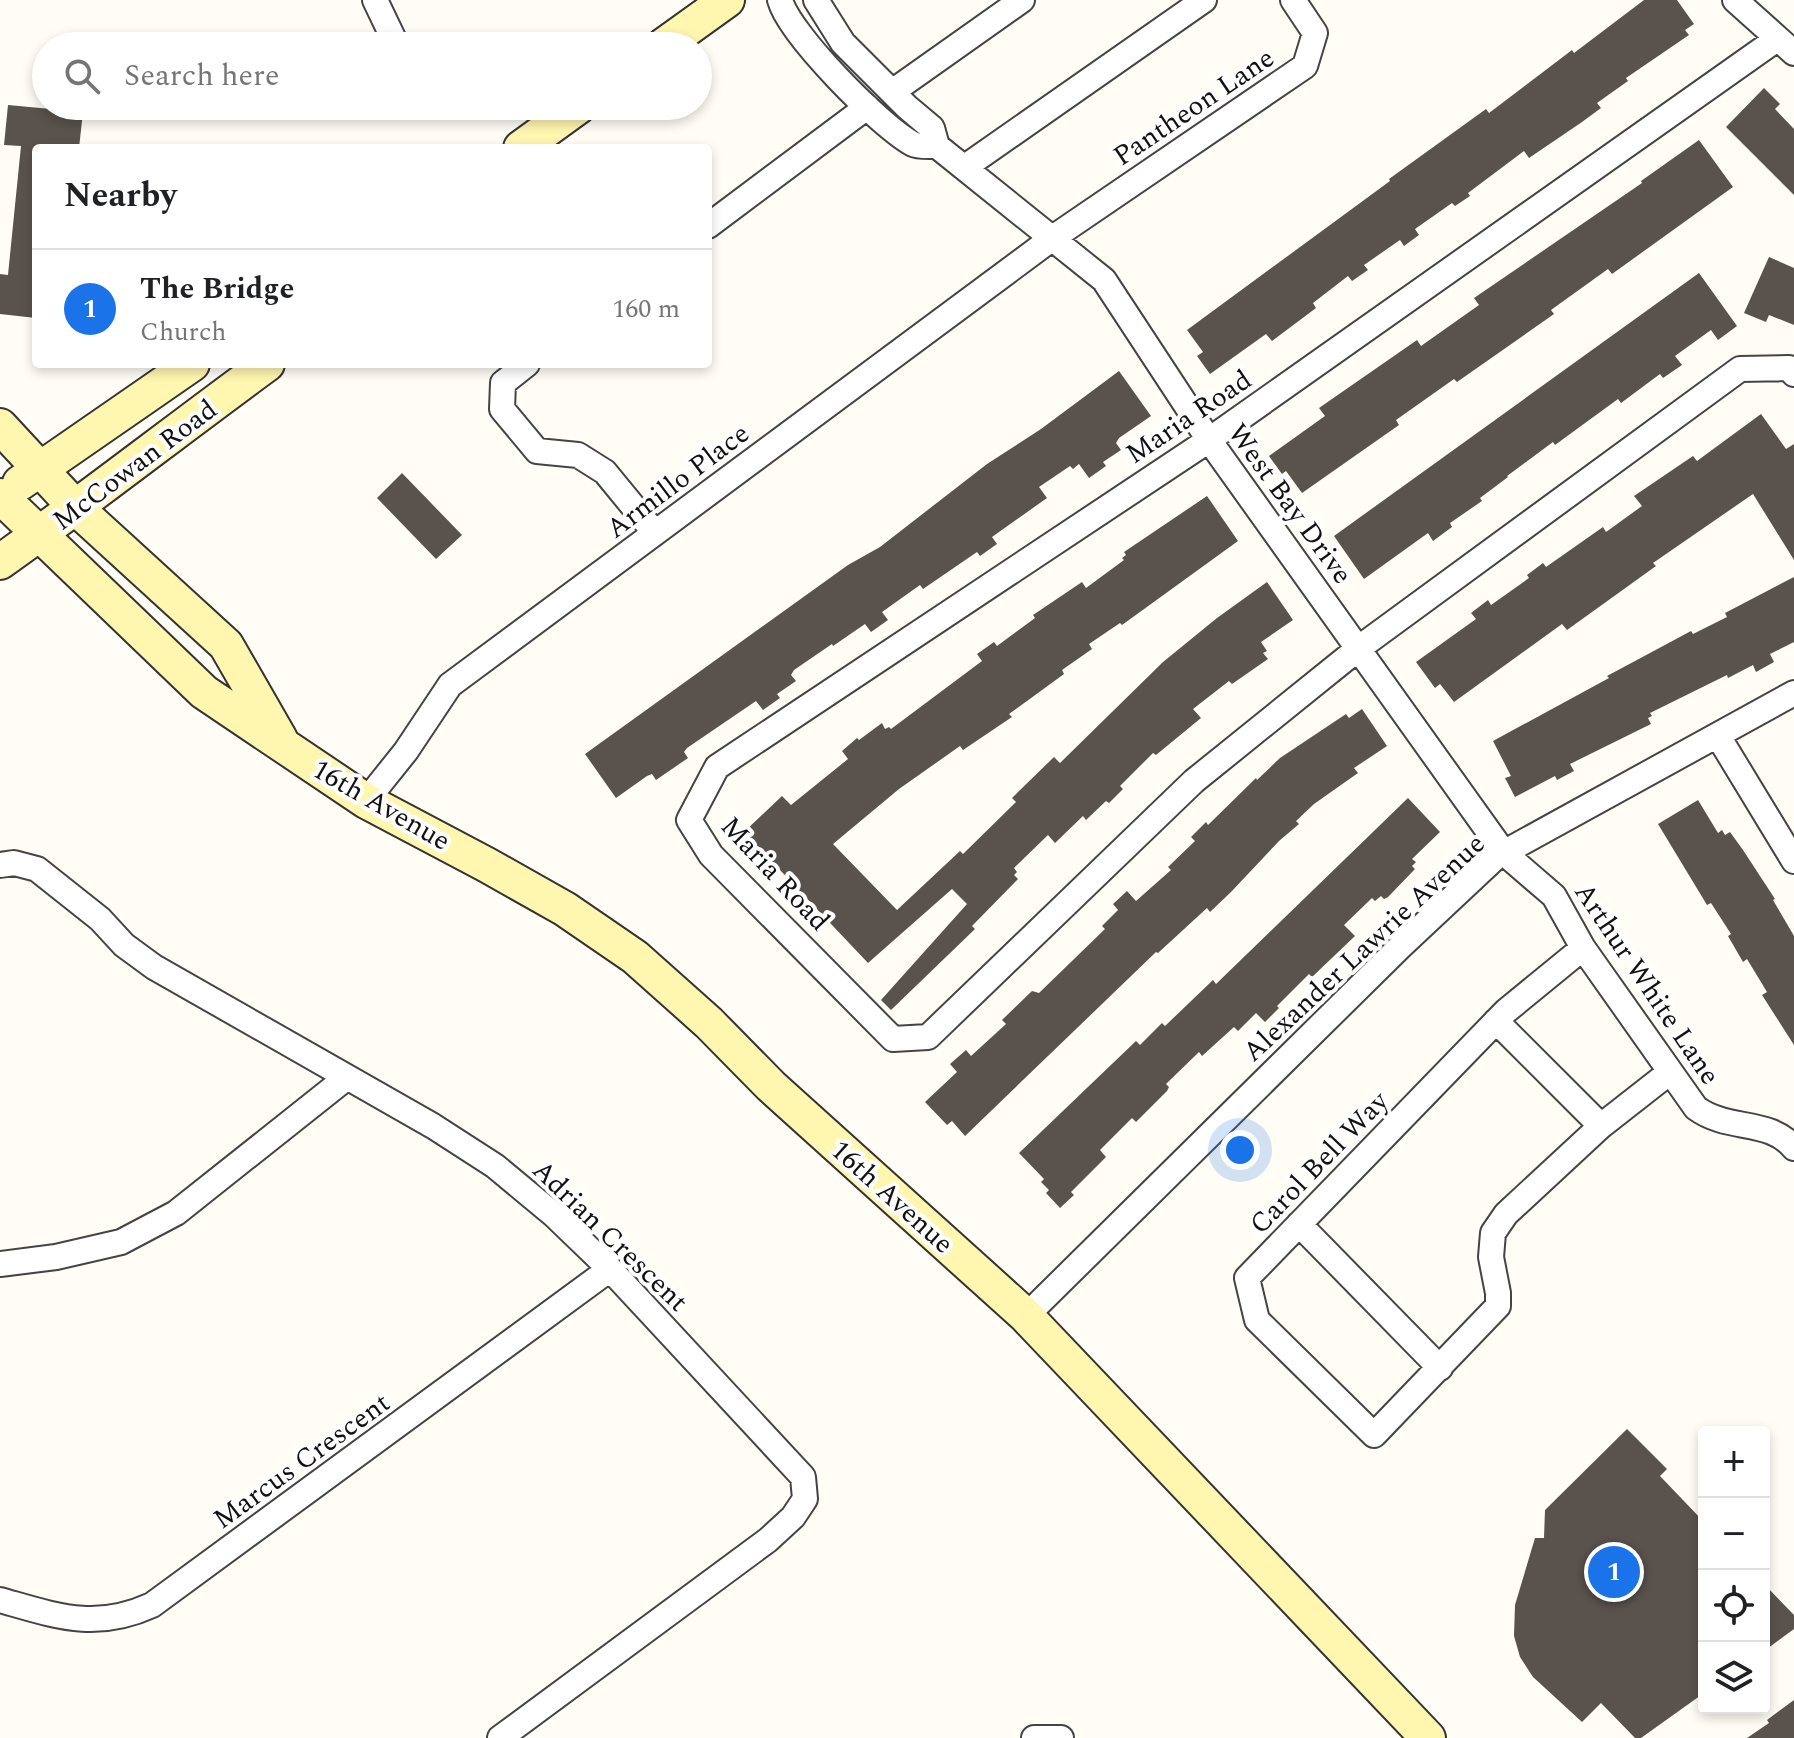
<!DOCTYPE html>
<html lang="en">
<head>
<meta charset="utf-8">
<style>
	:root { --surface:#fff; --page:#f6f6f6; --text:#202124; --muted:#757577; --line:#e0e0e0; --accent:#1a73e8 }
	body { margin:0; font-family:Spectral,serif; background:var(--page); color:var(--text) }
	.controls { position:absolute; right:24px; bottom:24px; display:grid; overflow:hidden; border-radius:8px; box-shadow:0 4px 12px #0003 }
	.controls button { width:72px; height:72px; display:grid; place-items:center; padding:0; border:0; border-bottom:2px solid var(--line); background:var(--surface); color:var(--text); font:40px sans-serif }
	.you { position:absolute; left:1240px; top:1150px; width:28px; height:28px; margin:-20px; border:6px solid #fff; border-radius:50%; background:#1a73e8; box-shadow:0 0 0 12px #1a73e833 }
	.badge { display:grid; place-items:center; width:52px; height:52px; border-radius:50%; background:var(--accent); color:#fff; font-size:26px; font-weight:700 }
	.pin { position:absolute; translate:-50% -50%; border:4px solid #fff; box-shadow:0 2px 8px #0006 }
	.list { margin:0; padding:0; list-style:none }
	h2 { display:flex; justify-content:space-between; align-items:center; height:104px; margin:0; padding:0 32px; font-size:34px }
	h2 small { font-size:26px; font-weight:400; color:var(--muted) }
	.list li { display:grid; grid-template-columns:52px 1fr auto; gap:24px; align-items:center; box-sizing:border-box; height:120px; padding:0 32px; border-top:2px solid var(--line) }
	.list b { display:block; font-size:30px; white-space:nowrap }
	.list p { margin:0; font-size:26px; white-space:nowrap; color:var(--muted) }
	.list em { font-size:26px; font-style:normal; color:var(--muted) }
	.icon { flex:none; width:44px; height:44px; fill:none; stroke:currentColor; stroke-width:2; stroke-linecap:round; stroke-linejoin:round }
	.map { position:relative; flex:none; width:1794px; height:1738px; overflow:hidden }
	.search { position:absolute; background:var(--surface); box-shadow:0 4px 12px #0003; left:32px; top:32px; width:680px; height:88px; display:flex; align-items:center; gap:20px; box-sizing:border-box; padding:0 28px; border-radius:44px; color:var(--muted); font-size:30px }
	.panel { position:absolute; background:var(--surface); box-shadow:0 4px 12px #0003; left:32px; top:144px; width:680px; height:224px; border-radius:8px }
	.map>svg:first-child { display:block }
	.building { fill:#5a524d }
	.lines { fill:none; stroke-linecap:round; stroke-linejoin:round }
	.street-casing { stroke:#444; stroke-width:28 }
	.secondary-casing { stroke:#333; stroke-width:38 }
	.street { stroke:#fff; stroke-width:24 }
	.secondary { stroke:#fff6b0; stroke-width:34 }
	.labels { text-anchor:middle; stroke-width:8; stroke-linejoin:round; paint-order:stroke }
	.street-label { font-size:28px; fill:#111; stroke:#fff }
</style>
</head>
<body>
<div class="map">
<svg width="1794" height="1738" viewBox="0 0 1794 1738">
	<rect width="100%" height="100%" fill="#fffdf5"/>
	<path class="building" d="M 1644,0 L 1677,0 L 1694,24 L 1685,30 L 1689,35 L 1626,78 L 1628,81 L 1597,103 L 1601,108 L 1582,122 L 1529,158 L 1524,151 L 1468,193 L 1470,196 L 1455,206 L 1452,203 L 1415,229 L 1419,235 L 1404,246 L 1400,240 L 1364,265 L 1368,270 L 1352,281 L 1348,276 L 1313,303 L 1316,308 L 1272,341 L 1266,334 L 1210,374 L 1197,356 L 1203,352 L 1187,330 L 1390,181 L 1389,179 L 1486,109 L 1489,113 L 1572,50 L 1574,53 Z
		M 1764,88 L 1780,104 L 1775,109 L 1794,129 L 1794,195 L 1726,127 Z
		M 8,105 L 83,112 L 79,148 L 36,148 L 36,318 L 0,314 L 0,274 L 8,275 L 21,146 L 4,145 Z
		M 1699,140 L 1733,187 L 1612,274 L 1608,269 L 1551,310 L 1554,314 L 1457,382 L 1454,379 L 1396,420 L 1399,425 L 1302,493 L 1286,471 L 1282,474 L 1269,456 L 1325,416 L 1319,408 L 1417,340 L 1421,346 L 1479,305 L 1474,298 L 1642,183 L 1641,181 Z
		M 1769,257 L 1794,268 L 1794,325 L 1769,315 L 1766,322 L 1744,313 Z
		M 1699,273 L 1737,326 L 1718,340 L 1711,330 L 1675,356 L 1682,365 L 1663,378 L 1660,374 L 1621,403 L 1618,399 L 1555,445 L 1553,442 L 1507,476 L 1508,477 L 1480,498 L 1482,501 L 1450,523 L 1452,527 L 1433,541 L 1428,533 L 1364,579 L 1334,536 Z
		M 1119,371 L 1151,416 L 1119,438 L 1116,443 L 1121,450 L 1103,462 L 1106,466 L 1089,478 L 1079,464 L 1073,469 L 1070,466 L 1039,487 L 1047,498 L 992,537 L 997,544 L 980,556 L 977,552 L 923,589 L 920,585 L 882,612 L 888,620 L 871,632 L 865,624 L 833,646 L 832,644 L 794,670 L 791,675 L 796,681 L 777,694 L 780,698 L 763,710 L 756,701 L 687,748 L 684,752 L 688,758 L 656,780 L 652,774 L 647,776 L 616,798 L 585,754 L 848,565 L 880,547 L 987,464 L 1041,429 Z
		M 1761,414 L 1786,449 L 1794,444 L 1794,560 L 1753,494 L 1653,563 L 1656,566 L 1567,630 L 1562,624 L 1454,702 L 1440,684 L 1435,688 L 1416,662 L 1476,619 L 1471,613 L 1488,600 L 1491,605 L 1529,578 L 1527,575 L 1543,563 L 1546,567 L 1603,527 L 1606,532 L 1642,506 L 1634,496 L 1693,456 L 1697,461 Z
		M 402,473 L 462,535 L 436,559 L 377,498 Z
		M 1207,496 L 1238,541 L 1122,625 L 1120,623 L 1089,644 L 1092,649 L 1062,670 L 1064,674 L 1009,714 L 1012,717 L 963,750 L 960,746 L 899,789 L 833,844 L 897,910 L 960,851 L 963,854 L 1016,802 L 1012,798 L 1054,757 L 1060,763 L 1163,662 L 1217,618 L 1267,582 L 1293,620 L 1261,642 L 1267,651 L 1263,653 L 1268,659 L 1232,684 L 1229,681 L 1193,709 L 1201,718 L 1156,755 L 1153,753 L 1120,786 L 1123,789 L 1109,803 L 1106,801 L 1086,820 L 1083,816 L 1055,843 L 1048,835 L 1014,868 L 1017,872 L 1014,875 L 1018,879 L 972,926 L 975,929 L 891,1010 L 881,1000 L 967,904 L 952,889 L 868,963 L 744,832 L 782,796 L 791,805 L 848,759 L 842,751 L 857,738 L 859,740 L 882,723 L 885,729 L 889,727 L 891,729 L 982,661 L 977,654 L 994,642 L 997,646 L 1035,618 L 1033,615 L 1082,582 L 1086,588 L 1124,560 L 1122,558 L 1126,555 L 1124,552 Z
		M 1794,577 L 1794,642 L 1770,654 L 1774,662 L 1756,672 L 1753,665 L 1728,678 L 1727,675 L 1650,713 L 1652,716 L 1648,718 L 1651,724 L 1570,764 L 1574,771 L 1557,780 L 1555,776 L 1515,797 L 1505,778 L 1511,776 L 1493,741 L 1609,678 L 1607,676 L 1691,631 L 1693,634 L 1727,617 L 1725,613 Z
		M 1362,709 L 1387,746 L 1354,768 L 1358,773 L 1314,804 L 1296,821 L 1299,824 L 1279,841 L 1231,892 L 1210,912 L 1207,908 L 1158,953 L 1156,952 L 965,1136 L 952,1121 L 947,1125 L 925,1102 L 957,1072 L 950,1064 L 966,1050 L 971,1056 L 1006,1024 L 1002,1020 L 1032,991 L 1039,993 L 1105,929 L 1102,926 L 1118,910 L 1113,904 L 1127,891 L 1136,901 L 1171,870 L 1168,867 L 1195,841 L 1191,837 L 1206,822 L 1208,825 L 1256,778 L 1257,780 L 1280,758 L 1346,714 L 1349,718 Z
		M 1408,798 L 1440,832 L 1412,859 L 1416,862 L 1412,866 L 1415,869 L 1388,897 L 1384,899 L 1381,896 L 1375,901 L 1372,898 L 1344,925 L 1355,936 L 1312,977 L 1309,974 L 1277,1006 L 1279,1008 L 1265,1022 L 1256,1013 L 1238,1031 L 1234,1027 L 1202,1056 L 1199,1052 L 1166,1084 L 1169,1087 L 1167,1091 L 1136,1122 L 1132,1118 L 1100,1150 L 1106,1157 L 1071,1192 L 1074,1195 L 1060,1208 L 1046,1193 L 1049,1190 L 1041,1182 L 1044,1179 L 1019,1153 L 1136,1041 L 1140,1045 L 1162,1023 L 1165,1026 L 1213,980 L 1216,984 Z
		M 1698,800 L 1718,833 L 1722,830 L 1725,835 L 1730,832 L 1743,850 L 1775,899 L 1773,900 L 1794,936 L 1794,1045 L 1762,995 L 1767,992 L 1747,959 L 1743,962 L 1728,936 L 1731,934 L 1711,903 L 1707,905 L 1658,824 Z
		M 1627,1429 L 1667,1469 L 1660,1476 L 1704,1522 L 1704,1693 L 1641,1738 L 1635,1738 L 1601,1703 L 1582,1722 L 1533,1677 L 1520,1657 L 1514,1636 L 1515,1605 L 1535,1538 L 1544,1538 L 1545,1510 Z
		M 1764,1584 L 1794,1615 L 1794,1629 L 1764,1651 Z
		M 1794,1700 L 1794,1738 L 1747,1738 L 1769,1723 L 1767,1720 Z"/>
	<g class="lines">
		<g class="street-casing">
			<path id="street" d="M 375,0 L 397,46
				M 780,0 C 789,34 880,126 913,144 C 919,147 929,146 937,146 L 1104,280 L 1209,440 L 1504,853 L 1554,896 L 1583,948 L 1696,1108 C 1729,1132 1769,1118 1794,1148
				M 816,0 L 843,43 L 907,107 L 932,128 L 937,146
				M 1735,0 L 1794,53
				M 1777,39 L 1209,440 L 717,767 L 689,820 L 711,855 L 893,1039 L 928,1037 L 1194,781 L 1359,648 L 1740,369 L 1789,368 L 1794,374
				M 892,92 L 1022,0
				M 965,167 L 1204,0
				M 708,226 L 867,107
				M 527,364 L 503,383 L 502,409 L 537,451 L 578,455 L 605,472 L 655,533
				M 1718,736 L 1794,861
				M 366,801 L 406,751 L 450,685 L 1054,237 L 1305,66 L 1315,33 L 1293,0
				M 0,865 L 14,863 L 37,869 L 100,919 L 124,945 L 154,967 L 433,1126 L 495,1166 L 554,1215 L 610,1269 L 803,1477 L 805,1499 L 793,1517 L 768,1540 L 500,1738
				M 1583,948 L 1506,1011 L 1247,1278 L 1257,1320 L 1374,1435 L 1498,1306 L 1498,1293 L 1491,1257 L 1493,1233 L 1506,1214 L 1601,1126 L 1670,1072
				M 1496,1021 L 1601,1126
				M 1299,1224 L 1440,1368
				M 0,1264 L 56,1257 L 121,1242 L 176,1213 L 346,1078
				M 1026,1316 L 1401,946 L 1496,857 L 1794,693
				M 0,1600 C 57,1616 95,1631 152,1605 L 610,1269
				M 1034,1738 L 1061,1738"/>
		</g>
		<g class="secondary-casing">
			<path id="secondary" d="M 663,46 L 727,0
				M 521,148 L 579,106
				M 0,426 L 76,508 L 226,645 L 280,739
				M 20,483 L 192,364
				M 0,496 L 204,692 L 366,801 L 487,865 L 565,909 L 635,957 L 709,1023 L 771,1086 L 1026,1316 L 1428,1738
				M 0,562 C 90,498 178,429 267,364"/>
		</g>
		<use href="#street" class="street"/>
		<use href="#secondary" class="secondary"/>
	</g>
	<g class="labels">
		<g class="street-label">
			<text transform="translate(1193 106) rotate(-34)" y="10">Pantheon Lane</text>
			<text transform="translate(1188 416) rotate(-34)" y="10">Maria Road</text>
			<text transform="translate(134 464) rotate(-37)" y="10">McCowan Road</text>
			<text transform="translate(677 480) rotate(-37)" y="10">Armillo Place</text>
			<text transform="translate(1291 503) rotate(54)" y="10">West Bay Drive</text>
			<text transform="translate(382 804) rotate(30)" y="10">16th Avenue</text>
			<text transform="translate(776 873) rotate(47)" y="10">Maria Road</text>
			<text transform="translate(1363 947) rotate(-43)" y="10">Alexander Lawrie Avenue</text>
			<text transform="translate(1648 983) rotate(56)" y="10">Arthur White Lane</text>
			<text transform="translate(1318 1162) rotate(-46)" y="10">Carol Bell Way</text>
			<text transform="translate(893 1196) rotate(42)" y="10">16th Avenue</text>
			<text transform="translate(611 1235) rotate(44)" y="10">Adrian Crescent</text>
			<text transform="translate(301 1460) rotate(-36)" y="10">Marcus Crescent</text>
		</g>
	</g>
</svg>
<div class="controls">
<button>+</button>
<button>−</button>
<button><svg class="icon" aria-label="locate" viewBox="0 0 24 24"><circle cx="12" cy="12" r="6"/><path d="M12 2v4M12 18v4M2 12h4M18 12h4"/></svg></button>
<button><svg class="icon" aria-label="layers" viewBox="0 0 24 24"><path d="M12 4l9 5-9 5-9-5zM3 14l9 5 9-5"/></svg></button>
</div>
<div class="you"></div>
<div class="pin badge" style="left:1614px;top:1572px">1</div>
<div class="search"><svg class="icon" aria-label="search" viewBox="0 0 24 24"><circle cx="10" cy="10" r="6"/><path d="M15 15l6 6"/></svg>Search here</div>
<section class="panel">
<h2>Nearby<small></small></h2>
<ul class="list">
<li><span class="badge">1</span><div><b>The Bridge</b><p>Church</p></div><em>160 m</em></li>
</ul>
</section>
</div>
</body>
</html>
